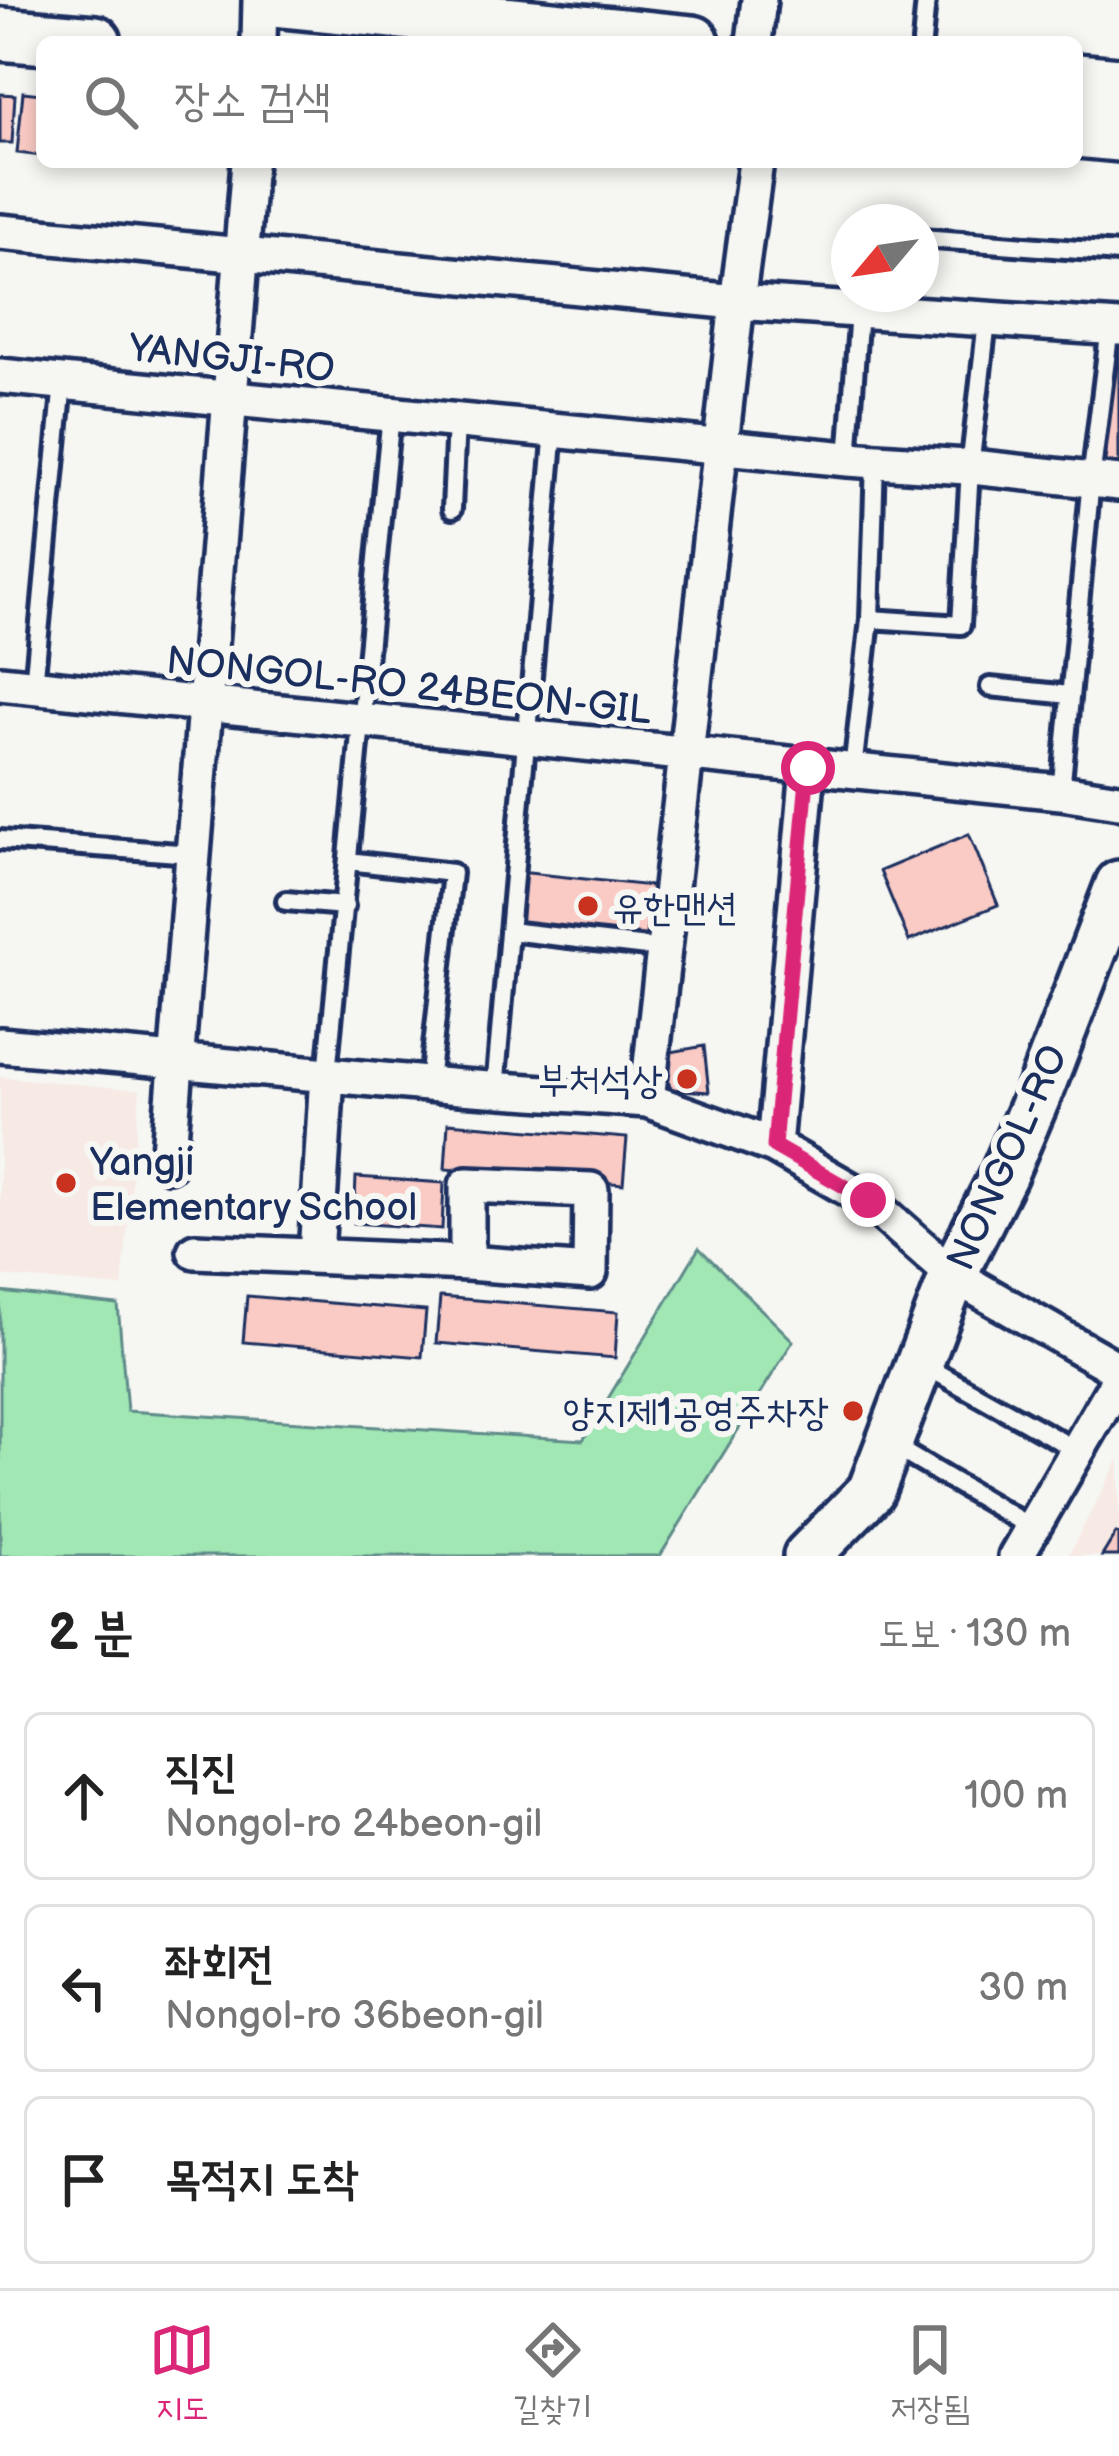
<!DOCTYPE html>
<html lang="ko">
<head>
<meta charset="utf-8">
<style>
	:root { --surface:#fff; --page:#f6f6f6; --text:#222; --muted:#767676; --line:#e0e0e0; --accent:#db2777 }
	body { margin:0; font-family:"Balsamiq Sans","Poor Story",sans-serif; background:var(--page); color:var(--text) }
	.compass { position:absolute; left:831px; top:204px; width:108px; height:108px; border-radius:50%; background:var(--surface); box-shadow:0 6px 18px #0003; rotate:241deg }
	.stop { position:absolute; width:36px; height:36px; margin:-27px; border:9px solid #db2777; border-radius:50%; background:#fff }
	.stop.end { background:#db2777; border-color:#fff; box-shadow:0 3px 12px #0008 }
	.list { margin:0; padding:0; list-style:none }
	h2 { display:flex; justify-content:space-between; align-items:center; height:156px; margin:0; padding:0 48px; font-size:51px }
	h2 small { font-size:39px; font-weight:400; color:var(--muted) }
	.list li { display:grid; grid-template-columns:78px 1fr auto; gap:36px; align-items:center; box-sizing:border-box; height:168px; margin:0 24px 24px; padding:0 24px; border:3px solid var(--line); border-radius:18px }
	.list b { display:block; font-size:45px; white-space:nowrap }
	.list p { margin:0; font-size:39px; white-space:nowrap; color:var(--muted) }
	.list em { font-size:39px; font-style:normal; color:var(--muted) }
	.icon { flex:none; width:66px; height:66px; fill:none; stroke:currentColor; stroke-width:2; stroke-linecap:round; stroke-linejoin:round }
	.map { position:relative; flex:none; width:1119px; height:1556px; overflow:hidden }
	.search { position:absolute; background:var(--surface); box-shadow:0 6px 18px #0003; left:36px; right:36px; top:36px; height:132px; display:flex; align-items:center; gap:30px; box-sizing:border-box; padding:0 42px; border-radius:18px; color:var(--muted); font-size:45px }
	.sheet { height:732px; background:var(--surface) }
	nav { display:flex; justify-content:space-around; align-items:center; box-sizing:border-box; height:168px; border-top:3px solid var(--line); background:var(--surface); font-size:33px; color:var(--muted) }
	nav a { display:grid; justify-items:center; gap:6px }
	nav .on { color:var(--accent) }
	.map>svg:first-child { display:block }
	.built { fill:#f7e9e4 }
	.green { fill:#a1e7b4; stroke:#5e8b89; stroke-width:3 }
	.building { fill:#facac4; stroke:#1b2f5e; stroke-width:3 }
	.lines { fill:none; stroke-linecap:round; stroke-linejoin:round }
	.lane-casing { stroke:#1b2f5e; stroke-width:26 }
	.street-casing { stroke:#1b2f5e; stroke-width:42 }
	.secondary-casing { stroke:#1b2f5e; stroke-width:54 }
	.primary-casing { stroke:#1b2f5e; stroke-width:60 }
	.lane { stroke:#f6f6f2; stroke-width:16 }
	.street { stroke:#f6f6f2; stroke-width:33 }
	.secondary { stroke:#f6f6f2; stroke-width:45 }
	.primary { stroke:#f6f6f2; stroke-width:51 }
	.route { stroke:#db2777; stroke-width:15 }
	.poi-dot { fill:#c8321e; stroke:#f6f6f2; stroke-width:4.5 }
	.labels { text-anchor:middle; stroke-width:12; stroke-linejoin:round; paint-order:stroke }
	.street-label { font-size:39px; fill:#1b2f5e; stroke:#f6f6f2 }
	.poi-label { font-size:39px; fill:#1b2f5e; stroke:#f6f6f2; text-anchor:start }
</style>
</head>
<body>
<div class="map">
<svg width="1119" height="1556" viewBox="0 0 1119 1556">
	<rect width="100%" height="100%" fill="#f6f6f2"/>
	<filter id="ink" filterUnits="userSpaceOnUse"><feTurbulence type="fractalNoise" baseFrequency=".00833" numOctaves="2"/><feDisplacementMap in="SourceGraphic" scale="24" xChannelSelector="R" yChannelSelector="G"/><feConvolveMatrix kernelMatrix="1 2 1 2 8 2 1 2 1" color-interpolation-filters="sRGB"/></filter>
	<g filter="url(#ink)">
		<path class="built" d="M 0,1077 L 140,1090 L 122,1287 L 0,1276 Z
			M 1119,1459 L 1119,1556 L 1068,1556 Z"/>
		<path class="green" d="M 699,1248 L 793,1341 L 660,1556 L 0,1556 L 0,1292 L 118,1305 L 127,1411 L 583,1440 Z"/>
		<path class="building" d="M 23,92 L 42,94 L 42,156 L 17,153 Z
			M 0,94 L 15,95 L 12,143 L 0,143 Z
			M 1113,342 L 1119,343 L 1119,473 L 1102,471 Z
			M 969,834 L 998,905 L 909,941 L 880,871 Z
			M 519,872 L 661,887 L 656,940 L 514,926 Z
			M 704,1046 L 709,1092 L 671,1089 L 663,1068 L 671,1052 Z
			M 448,1123 L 627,1138 L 623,1184 L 445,1169 Z
			M 356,1177 L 444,1183 L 442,1229 L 354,1223 Z
			M 247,1296 L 426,1311 L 422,1357 L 243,1342 Z
			M 440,1297 L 618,1312 L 615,1358 L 436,1343 Z
			M 1116,1533 L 1119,1534 L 1119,1556 L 1102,1556 Z"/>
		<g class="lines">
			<g class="lane-casing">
				<path id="lane" d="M 922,42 L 926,0
					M 921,238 L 1119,253
					M 848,459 L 859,311
					M 452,509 L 456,421
					M 870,619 L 961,625 L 970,468 L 987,321
					M 34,686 L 63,382
					M 990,687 L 1070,695
					M 853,770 L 870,619 L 875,460
					M 1061,792 L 1091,480 L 1110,327
					M 0,840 L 192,854
					M 348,861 L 452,873 L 429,1083
					M 286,901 L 345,906
					M 509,931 L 664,949
					M 327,1074 L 391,414
					M 495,1089 L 554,430
					M 922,1364 L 1078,1451
					M 893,1446 L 1032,1528"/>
			</g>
			<g class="street-casing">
				<path id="street" d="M 259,42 L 260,0
					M 754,42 L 759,0
					M 0,232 L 737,302 L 1119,328
					M 0,376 L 848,459 L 981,468 L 1119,483
					M 0,683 L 1061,792 L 1119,801
					M 0,1045 L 460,1087 L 647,1100 L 774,1146 L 868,1200 L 953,1275 L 1119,1370
					M 647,1100 L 737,302 L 756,162
					M 774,1146 L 808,768
					M 168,1164 L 249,162
					M 195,1251 L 467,1263 L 590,1272 L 591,1190 L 467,1185 L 467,1263
					M 316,1255 L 327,1074
					M 1016,1556 L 1119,1379"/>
			</g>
			<g class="secondary-casing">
				<path id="secondary" d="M 807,1556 L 871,1491 L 953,1275 L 1004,1174 L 1042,1085 L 1119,884"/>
			</g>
			<g class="primary-casing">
				<path id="primary" d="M 272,0 L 693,42
					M 0,34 L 95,42
					M 1077,80 L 1119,84
					M 1077,131 L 1119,135"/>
			</g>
			<use href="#lane" class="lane"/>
			<use href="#street" class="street"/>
			<use href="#secondary" class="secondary"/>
			<use href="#primary" class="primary"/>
		</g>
	</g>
	<g class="lines" filter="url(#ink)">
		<path class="route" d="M 808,768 L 774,1146 L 868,1200"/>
	</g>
	<g class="poi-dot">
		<circle cx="588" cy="906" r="12"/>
		<circle cx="687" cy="1079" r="12"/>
		<circle cx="66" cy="1183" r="12"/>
		<circle cx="853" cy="1411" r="12"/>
	</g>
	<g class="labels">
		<g class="street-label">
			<text transform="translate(232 357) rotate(6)" y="14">YANGJI-RO</text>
			<text transform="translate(409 684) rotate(6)" y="14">NONGOL-RO 24BEON-GIL</text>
			<text transform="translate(1006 1157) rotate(-66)" y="14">NONGOL-RO</text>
		</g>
		<g class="poi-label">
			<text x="612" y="920">유한맨션</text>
			<text x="663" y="1093" text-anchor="end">부처석상</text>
			<text x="90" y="1175">Yangji<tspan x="90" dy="45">Elementary School</tspan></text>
			<text x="829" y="1425" text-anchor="end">양지제1공영주차장</text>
		</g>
	</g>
</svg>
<svg class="compass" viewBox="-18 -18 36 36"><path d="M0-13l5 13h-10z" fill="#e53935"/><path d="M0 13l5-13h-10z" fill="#767676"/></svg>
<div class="stop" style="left:808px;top:768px"></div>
<div class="stop end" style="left:868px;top:1200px"></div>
<div class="search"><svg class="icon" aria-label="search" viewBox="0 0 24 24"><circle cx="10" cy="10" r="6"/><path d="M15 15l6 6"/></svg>장소 검색</div>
</div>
<section class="sheet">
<h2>2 분<small>도보 · 130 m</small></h2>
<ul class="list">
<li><svg class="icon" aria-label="ahead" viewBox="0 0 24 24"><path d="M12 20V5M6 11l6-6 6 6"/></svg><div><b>직진</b><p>Nongol-ro 24beon-gil</p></div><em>100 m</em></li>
<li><svg class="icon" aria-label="left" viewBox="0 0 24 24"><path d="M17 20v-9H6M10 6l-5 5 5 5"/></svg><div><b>좌회전</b><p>Nongol-ro 36beon-gil</p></div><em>30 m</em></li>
<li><svg class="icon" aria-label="arrive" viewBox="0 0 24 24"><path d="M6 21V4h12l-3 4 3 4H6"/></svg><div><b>목적지 도착</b></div></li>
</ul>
</section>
<nav>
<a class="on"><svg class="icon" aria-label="map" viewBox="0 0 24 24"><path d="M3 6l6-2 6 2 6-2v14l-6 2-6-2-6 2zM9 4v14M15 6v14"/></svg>지도</a>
<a><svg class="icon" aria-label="directions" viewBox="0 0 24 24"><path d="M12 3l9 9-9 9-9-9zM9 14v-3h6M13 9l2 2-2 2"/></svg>길찾기</a>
<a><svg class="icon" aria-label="saved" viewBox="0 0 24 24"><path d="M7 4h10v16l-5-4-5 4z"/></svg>저장됨</a>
</nav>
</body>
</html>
